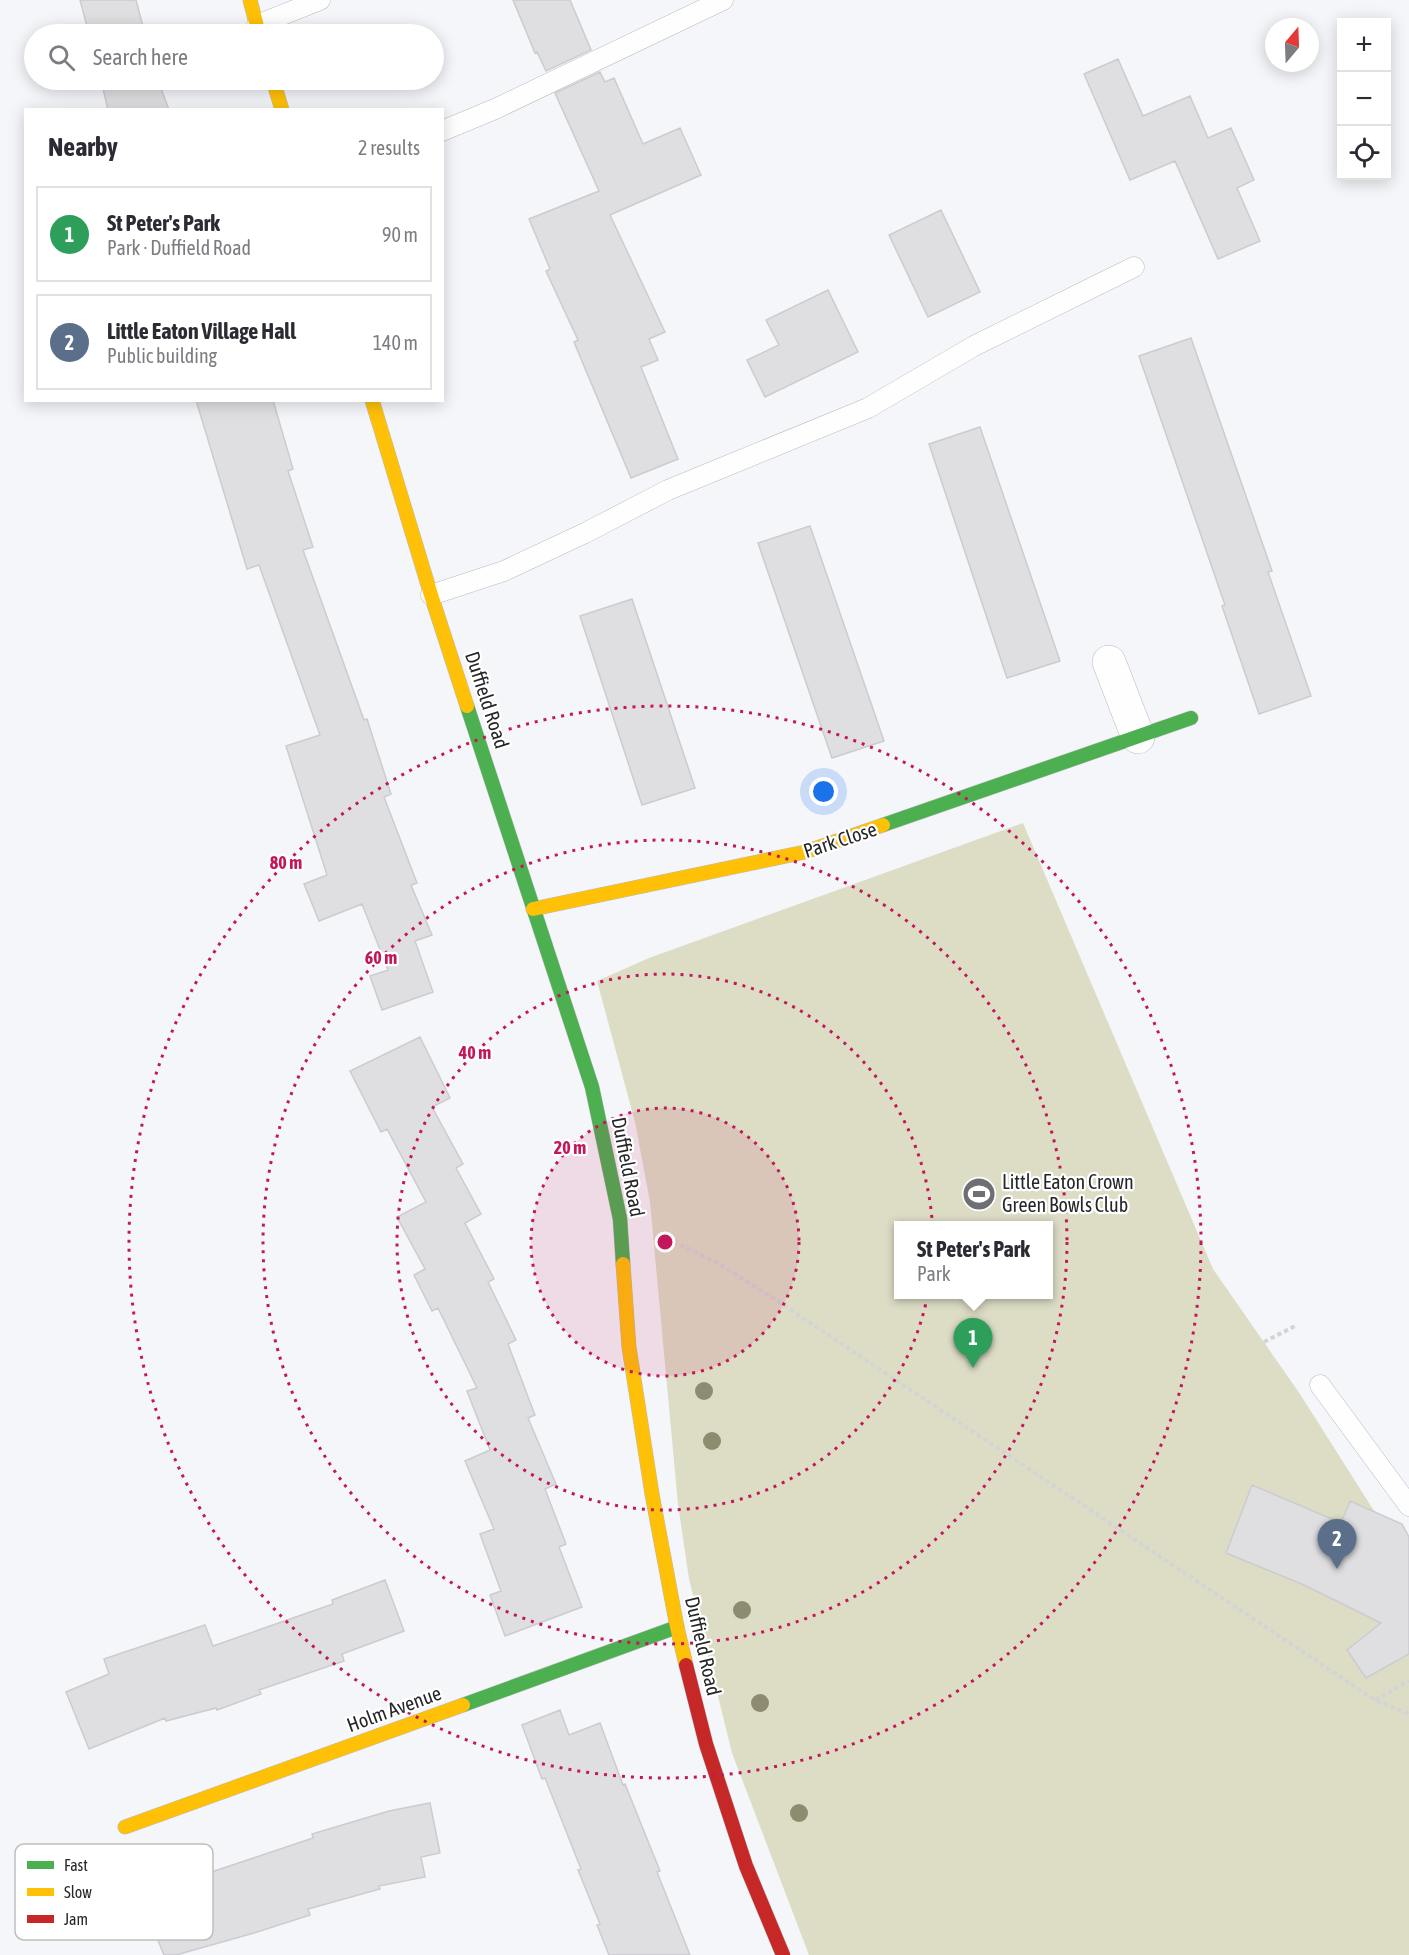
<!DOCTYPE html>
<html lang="en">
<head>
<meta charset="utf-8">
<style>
	:root { --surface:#fff; --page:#f2f2f3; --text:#2b2b33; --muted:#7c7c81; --line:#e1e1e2; --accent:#6e6f72 }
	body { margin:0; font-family:"Asap Condensed",sans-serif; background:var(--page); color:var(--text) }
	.controls { position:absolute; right:18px; top:18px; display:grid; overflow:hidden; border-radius:0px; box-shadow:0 3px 15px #0003 }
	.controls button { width:54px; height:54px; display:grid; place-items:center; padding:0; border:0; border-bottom:2px solid var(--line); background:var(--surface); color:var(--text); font:30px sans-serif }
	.compass { position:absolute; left:1265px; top:18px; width:54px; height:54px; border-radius:50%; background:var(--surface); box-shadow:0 3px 15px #0003; rotate:19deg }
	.you { position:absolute; left:824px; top:792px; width:21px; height:21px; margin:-15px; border:4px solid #fff; border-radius:50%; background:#1a73e8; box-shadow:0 0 0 9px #1a73e833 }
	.badge { display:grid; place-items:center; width:39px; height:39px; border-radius:50%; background:var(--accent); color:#fff; font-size:20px; font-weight:700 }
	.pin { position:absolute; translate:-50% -50px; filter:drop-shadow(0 2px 3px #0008) }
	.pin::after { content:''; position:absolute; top:32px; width:21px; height:18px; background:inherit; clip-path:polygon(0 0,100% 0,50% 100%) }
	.popup { position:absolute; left:894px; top:1221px; width:159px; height:78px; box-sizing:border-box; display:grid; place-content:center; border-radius:0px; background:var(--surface); filter:drop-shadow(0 2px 4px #0005); font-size:20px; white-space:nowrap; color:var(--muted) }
	.popup b { font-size:22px; color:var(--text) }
	.popup::after { content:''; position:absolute; left:50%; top:100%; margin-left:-12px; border:12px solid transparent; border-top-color:var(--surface) }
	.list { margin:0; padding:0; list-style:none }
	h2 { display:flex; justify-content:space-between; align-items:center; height:78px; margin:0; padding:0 24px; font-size:26px }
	h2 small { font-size:20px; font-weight:400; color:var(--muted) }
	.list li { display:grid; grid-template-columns:39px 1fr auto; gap:18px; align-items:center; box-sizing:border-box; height:96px; margin:0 12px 12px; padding:0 12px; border:2px solid var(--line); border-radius:0px }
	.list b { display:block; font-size:22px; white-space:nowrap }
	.list p { margin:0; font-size:20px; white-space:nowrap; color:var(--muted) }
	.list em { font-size:20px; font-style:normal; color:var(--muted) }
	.icon { flex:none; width:33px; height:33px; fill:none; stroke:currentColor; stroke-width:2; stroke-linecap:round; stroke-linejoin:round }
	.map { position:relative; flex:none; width:1409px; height:1955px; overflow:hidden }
	.search { position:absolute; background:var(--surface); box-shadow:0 3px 15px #0003; left:24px; top:24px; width:420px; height:66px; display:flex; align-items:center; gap:15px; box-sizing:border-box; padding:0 21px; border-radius:33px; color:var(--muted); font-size:22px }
	.panel { position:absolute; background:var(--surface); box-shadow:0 3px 15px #0003; left:24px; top:108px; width:420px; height:294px; border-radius:0px }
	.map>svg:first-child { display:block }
	.green { fill:#ddddc6; fill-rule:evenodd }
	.building { fill:#dfdfe2; stroke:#cccccf; stroke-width:1.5 }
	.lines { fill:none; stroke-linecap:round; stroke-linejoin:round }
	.lane-casing { stroke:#babbbe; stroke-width:21 }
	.street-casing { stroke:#babbbe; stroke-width:34 }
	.fast-casing { stroke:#babbbe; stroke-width:15 }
	.slow-casing { stroke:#babbbe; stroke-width:15 }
	.jam-casing { stroke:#babbbe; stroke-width:15 }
	.path { stroke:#d4d4d5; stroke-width:4; stroke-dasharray:4.5 3; stroke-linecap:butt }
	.lane { stroke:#fefefe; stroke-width:20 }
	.street { stroke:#fefefe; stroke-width:33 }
	.fast { stroke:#4caf50; stroke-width:14 }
	.slow { stroke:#ffc107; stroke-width:14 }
	.jam { stroke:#c62828; stroke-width:14 }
	.tree { fill:#8e8c70 }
	.ring { fill:none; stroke:#c2185b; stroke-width:3; stroke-dasharray:3 6 }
	.labels { text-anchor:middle; stroke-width:4.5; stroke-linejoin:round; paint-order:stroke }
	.street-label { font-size:20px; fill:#252628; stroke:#fff }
	.poi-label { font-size:20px; fill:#252628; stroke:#fff; text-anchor:start }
	.key { fill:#fff; stroke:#bebebe; stroke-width:1.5 }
	.key-label { font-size:16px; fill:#252628 }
	.centre { fill:#c2185b; stroke:#fff; stroke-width:3 }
	.ring-label { font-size:18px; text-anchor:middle; font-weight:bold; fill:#c2185b; stroke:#fff; stroke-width:4.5; stroke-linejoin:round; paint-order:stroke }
</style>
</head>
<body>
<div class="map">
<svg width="1409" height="1955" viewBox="0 0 1409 1955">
	<rect width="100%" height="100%" fill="#f5f6fa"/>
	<path class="green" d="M 1023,823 L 1213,1269 L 1300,1394 L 1409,1566 L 1409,1955 L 809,1955 L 732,1753 L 689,1579 L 678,1504 L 650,1202 L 635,1122 L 597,981 L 649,958 ZM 898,1226 L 1048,1226 L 1048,1294 L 898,1294 Z"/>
	<path class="building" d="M 80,0 L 136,0 L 145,34 L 89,34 Z
		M 513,0 L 570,0 L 591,50 L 546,71 L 537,52 L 535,53 Z
		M 1118,59 L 1143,116 L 1190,96 L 1208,138 L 1231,128 L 1254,180 L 1237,188 L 1260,241 L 1218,259 L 1175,161 L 1130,180 L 1084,74 Z
		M 600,72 L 605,82 L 614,78 L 643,144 L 680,128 L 701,175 L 610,215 L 665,332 L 649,339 L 658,360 L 641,367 L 678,459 L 631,478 L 574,342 L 578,340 L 546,271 L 550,269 L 529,219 L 599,191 L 555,93 Z
		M 101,80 L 158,80 L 169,110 L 108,110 Z
		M 941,210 L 980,292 L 928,317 L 889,235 Z
		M 828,290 L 858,352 L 765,397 L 747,360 L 779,345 L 766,320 Z
		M 1191,338 L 1272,571 L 1268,572 L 1311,696 L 1259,714 L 1222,606 L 1225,605 L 1139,356 Z
		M 196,400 L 273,400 L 293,469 L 288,471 L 313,547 L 303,550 L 364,720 L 367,719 L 391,794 L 384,797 L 417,883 L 411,885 L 432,935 L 415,941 L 433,992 L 382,1010 L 370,976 L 388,970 L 362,904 L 319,921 L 304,884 L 327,875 L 286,746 L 320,735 L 259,565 L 247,569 Z
		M 980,427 L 1060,661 L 1007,678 L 929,444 Z
		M 810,526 L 884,741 L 832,758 L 758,543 Z
		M 632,599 L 695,788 L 642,805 L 580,616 Z
		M 420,1037 L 450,1098 L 432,1107 L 463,1164 L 456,1168 L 481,1214 L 465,1223 L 494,1279 L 488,1282 L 516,1340 L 508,1344 L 535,1415 L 528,1418 L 556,1484 L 545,1489 L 566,1544 L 559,1547 L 582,1607 L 505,1636 L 490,1595 L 501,1591 L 480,1534 L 494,1529 L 465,1461 L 490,1450 L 467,1391 L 477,1388 L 438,1308 L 432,1311 L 414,1275 L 425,1269 L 397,1217 L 426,1202 L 387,1129 L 381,1132 L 350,1071 Z
		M 1252,1485 L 1341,1523 L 1350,1501 L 1402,1524 L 1409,1537 L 1409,1654 L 1366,1678 L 1347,1650 L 1381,1623 L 1304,1585 L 1226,1553 Z
		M 385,1580 L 404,1631 L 342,1654 L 344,1661 L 259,1690 L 261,1694 L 217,1710 L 216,1708 L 166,1721 L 165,1718 L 89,1749 L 66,1692 L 109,1674 L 104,1659 L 205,1625 L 213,1646 L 333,1604 L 332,1600 Z
		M 560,1710 L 569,1735 L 600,1723 L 623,1785 L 625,1784 L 660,1871 L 657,1872 L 690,1955 L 609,1955 L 597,1925 L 600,1924 L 578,1870 L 581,1869 L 545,1778 L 542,1779 L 522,1725 Z
		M 430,1803 L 440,1853 L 421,1857 L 425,1877 L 379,1886 L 380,1889 L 308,1909 L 310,1915 L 254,1933 L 176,1955 L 164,1955 L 140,1896 L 313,1838 L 312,1834 L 389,1811 Z"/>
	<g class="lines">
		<g class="lane-casing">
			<path id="lane" d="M 257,25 L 320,0
				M 442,131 L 495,109 L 723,0
				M 431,595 L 504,571 L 585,533 L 668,490 L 868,408 L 974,346 L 1134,267
				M 1320,1385 L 1409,1506"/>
		</g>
		<g class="street-casing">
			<path id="street" d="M 1109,662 L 1138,737"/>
		</g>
		<g class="fast-casing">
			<path id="fast" d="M 467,706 L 592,1087 L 620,1219 L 623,1264
				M 883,825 L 1191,718
				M 463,1705 L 677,1627"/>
		</g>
		<g class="slow-casing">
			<path id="slow" d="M 250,0 L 259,34
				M 273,80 L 282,110
				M 372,400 L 431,595 L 467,706
				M 533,909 L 805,852 L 883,825
				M 623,1264 L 629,1347 L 652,1494 L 677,1627 L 686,1665
				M 125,1827 L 463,1705"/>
		</g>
		<g class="jam-casing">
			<path id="jam" d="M 686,1665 L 706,1744 L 746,1866 L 783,1955"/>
		</g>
		<path class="path" d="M 660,1235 L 714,1261 L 776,1300 L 1375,1700 L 1409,1714
			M 1264,1342 L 1295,1326
			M 1375,1700 L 1409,1681"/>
		<use href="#lane" class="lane"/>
		<use href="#street" class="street"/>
		<use href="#fast" class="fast"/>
		<use href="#slow" class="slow"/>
		<use href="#jam" class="jam"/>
	</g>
	<g class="tree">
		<circle cx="704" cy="1391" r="9"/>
		<circle cx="712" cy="1441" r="9"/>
		<circle cx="742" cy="1610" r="9"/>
		<circle cx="760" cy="1703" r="9"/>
		<circle cx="799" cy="1813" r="9"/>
	</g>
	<circle cx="665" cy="1242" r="134" fill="#c2185b" fill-opacity=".12"/>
	<g class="ring">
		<circle cx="665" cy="1242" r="134"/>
		<circle cx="665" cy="1242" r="268"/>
		<circle cx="665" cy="1242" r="402"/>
		<circle cx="665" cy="1242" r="536"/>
	</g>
	<defs>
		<g id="stadium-disc" transform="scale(1.725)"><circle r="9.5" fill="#6e6f72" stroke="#fff"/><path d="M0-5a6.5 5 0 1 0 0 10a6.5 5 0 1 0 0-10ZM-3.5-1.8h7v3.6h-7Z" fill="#fff"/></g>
	</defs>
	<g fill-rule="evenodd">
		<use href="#stadium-disc" x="979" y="1194"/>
	</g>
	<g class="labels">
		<g class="street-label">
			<text transform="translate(487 700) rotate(72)" y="7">Duffield Road</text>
			<text transform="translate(840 840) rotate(-18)" y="7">Park Close</text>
			<text transform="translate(628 1167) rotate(79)" y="7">Duffield Road</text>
			<text transform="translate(703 1646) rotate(77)" y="7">Duffield Road</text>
			<text transform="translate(394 1709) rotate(-20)" y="7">Holm Avenue</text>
		</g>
		<g class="poi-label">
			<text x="1002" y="1189">Little Eaton Crown<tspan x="1002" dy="23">Green Bowls Club</tspan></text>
		</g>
	</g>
	<rect x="15" y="1844" width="198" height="96" rx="9" class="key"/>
	<rect x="27" y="1861" width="27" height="8" fill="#4caf50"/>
	<rect x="27" y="1888" width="27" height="8" fill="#ffc107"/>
	<rect x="27" y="1915" width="27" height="8" fill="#c62828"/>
	<g class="key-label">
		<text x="64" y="1871">Fast</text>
		<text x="64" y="1898">Slow</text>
		<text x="64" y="1925">Jam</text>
	</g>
	<circle cx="665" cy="1242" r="9" class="centre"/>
	<g class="ring-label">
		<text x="286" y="869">80 m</text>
		<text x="381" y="964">60 m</text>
		<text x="475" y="1059">40 m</text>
		<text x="570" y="1154">20 m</text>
	</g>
</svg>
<div class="controls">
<button>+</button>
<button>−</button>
<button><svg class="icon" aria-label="locate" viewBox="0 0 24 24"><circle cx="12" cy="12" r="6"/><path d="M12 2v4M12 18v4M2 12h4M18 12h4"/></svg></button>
</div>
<svg class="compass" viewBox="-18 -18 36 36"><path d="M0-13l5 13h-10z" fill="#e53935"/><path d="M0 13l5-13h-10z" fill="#7c7c81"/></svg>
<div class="you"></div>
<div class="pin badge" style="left:973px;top:1368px;background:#2e9e5b">1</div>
<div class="popup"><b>St Peter's Park</b>Park</div>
<div class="pin badge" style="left:1337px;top:1569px;background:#5c6f8a">2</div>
<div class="search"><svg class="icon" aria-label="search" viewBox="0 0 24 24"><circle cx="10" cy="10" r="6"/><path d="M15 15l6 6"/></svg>Search here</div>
<section class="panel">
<h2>Nearby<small>2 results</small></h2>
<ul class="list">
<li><span class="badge" style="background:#2e9e5b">1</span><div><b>St Peter's Park</b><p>Park · Duffield Road</p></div><em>90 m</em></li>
<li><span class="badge" style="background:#5c6f8a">2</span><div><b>Little Eaton Village Hall</b><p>Public building</p></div><em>140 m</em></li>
</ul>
</section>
</div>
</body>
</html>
